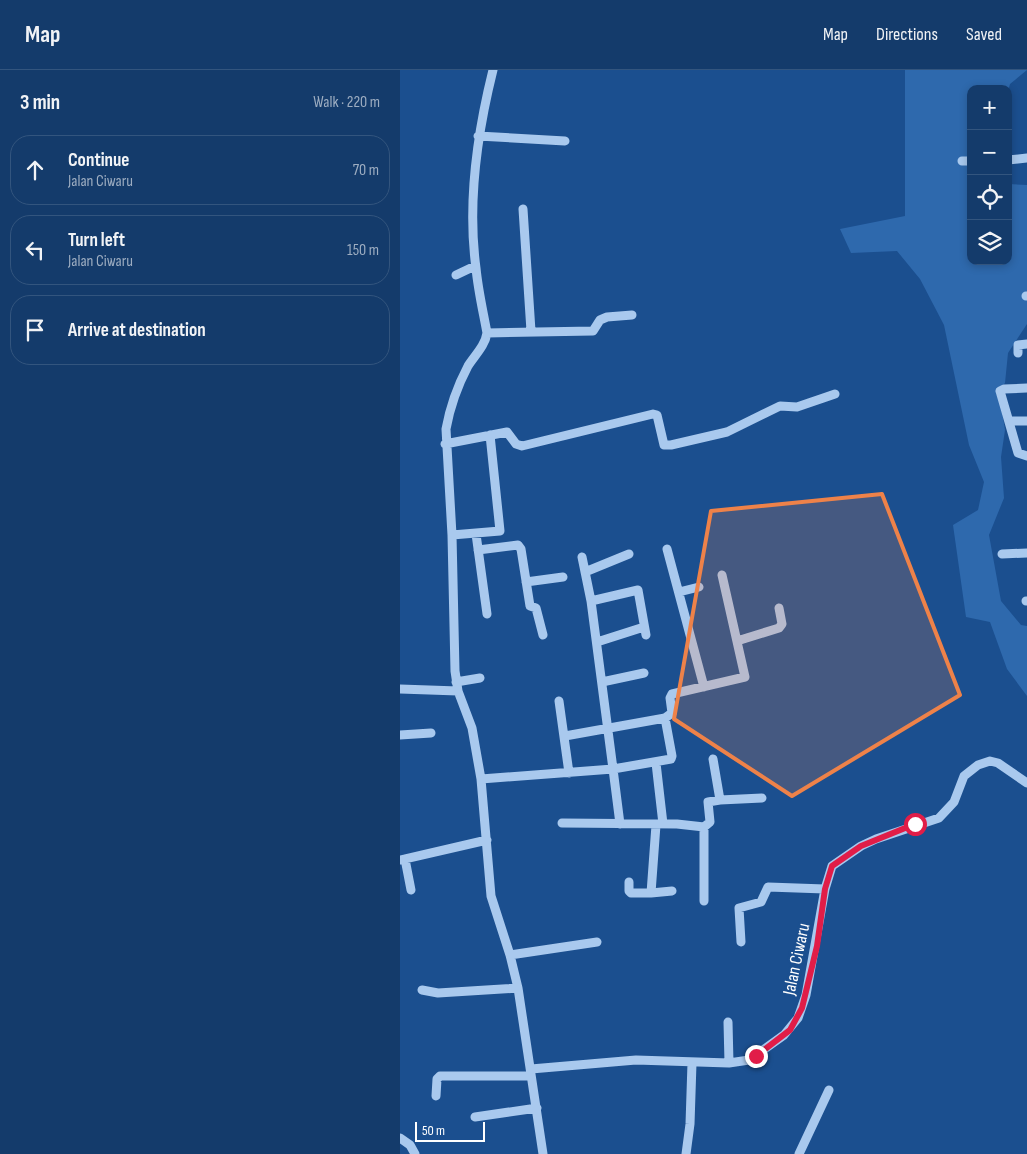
<!DOCTYPE html>
<html lang="en">
<head>
<meta charset="utf-8">
<style>
	:root { --surface:#143b6b; --page:#214673; --text:#f1f3f6; --muted:#9dadc1; --line:#33557e }
	body { margin:0; font-family:"Sofia Sans Condensed",sans-serif; background:var(--page); color:var(--text) }
	.controls { position:absolute; right:15px; top:15px; display:grid; overflow:hidden; border-radius:10px; box-shadow:0 2px 8px #0003 }
	.controls button { width:45px; height:45px; display:grid; place-items:center; padding:0; border:0; border-bottom:1px solid var(--line); background:var(--surface); color:var(--text); font:25px sans-serif }
	.scale { position:absolute; left:15px; bottom:12px; width:70px; box-sizing:border-box; padding-left:5px; border:2px solid #fff; border-top:0; font-size:14px; line-height:18px; white-space:nowrap; color:#fff; -webkit-text-stroke:4px #1b4f8f; paint-order:stroke }
	.stop { position:absolute; width:15px; height:15px; margin:-11px; border:4px solid #e11d48; border-radius:50%; background:#fff }
	.stop.end { background:#e11d48; border-color:#fff; box-shadow:0 1px 5px #0008 }
	.list { margin:0; padding:0; list-style:none }
	h2 { display:flex; justify-content:space-between; align-items:center; height:65px; margin:0; padding:0 20px; font-size:21px }
	h2 small { font-size:16px; font-weight:400; color:var(--muted) }
	.list li { display:grid; grid-template-columns:32px 1fr auto; gap:15px; align-items:center; box-sizing:border-box; height:70px; margin:0 10px 10px; padding:0 10px; border:1px solid var(--line); border-radius:20px }
	.list b { display:block; font-size:19px; white-space:nowrap }
	.list p { margin:0; font-size:16px; white-space:nowrap; color:var(--muted) }
	.list em { font-size:16px; font-style:normal; color:var(--muted) }
	.icon { flex:none; width:28px; height:28px; fill:none; stroke:currentColor; stroke-width:2; stroke-linecap:round; stroke-linejoin:round }
	.map { position:relative; flex:none; width:627px; height:1084px; overflow:hidden }
	header { display:flex; align-items:center; gap:30px; box-sizing:border-box; height:70px; padding:0 25px; background:var(--surface); border-bottom:1px solid var(--line) }
	header strong { font-size:24px }
	nav { display:flex; gap:28px; margin-inline-start:auto; font-size:18px }
	main { display:flex }
	aside { flex:1; background:var(--surface) }
	.map>svg:first-child { display:block }
	.green { fill:#2e69ad }
	.lines { fill:none; stroke-linecap:round; stroke-linejoin:round }
	.minor { stroke:#a9c9ee; stroke-width:9 }
	.route { stroke:#e11d48; stroke-width:6 }
	.marked { fill:#ee8249; fill-opacity:0.2; stroke:#ee8249; stroke-width:4; stroke-linejoin:round }
	.labels { text-anchor:middle; stroke-width:5; stroke-linejoin:round; paint-order:stroke }
	.street-label { font-size:18px; fill:#fff; stroke:#1b4f8f }
</style>
</head>
<body>
<header>
<strong>Map</strong>
<nav><a>Map</a><a>Directions</a><a>Saved</a></nav>
</header>
<main>
<aside>
<h2>3 min<small>Walk · 220 m</small></h2>
<ul class="list">
<li><svg class="icon" aria-label="ahead" viewBox="0 0 24 24"><path d="M12 20V5M6 11l6-6 6 6"/></svg><div><b>Continue</b><p>Jalan Ciwaru</p></div><em>70 m</em></li>
<li><svg class="icon" aria-label="left" viewBox="0 0 24 24"><path d="M17 20v-9H6M10 6l-5 5 5 5"/></svg><div><b>Turn left</b><p>Jalan Ciwaru</p></div><em>150 m</em></li>
<li><svg class="icon" aria-label="arrive" viewBox="0 0 24 24"><path d="M6 21V4h12l-3 4 3 4H6"/></svg><div><b>Arrive at destination</b></div></li>
</ul>
</aside>
<div class="map">
<svg width="627" height="1084" viewBox="0 0 627 1084">
	<rect width="100%" height="100%" fill="#1b4f8f"/>
	<path class="green" d="M 505,0 L 627,0 L 610,14 L 608,21 L 608,19 L 571,19 L 571,191 L 608,191 L 608,114 L 627,115 L 627,254 L 608,283 L 605,313 L 596,323 L 601,335 L 605,360 L 601,387 L 604,428 L 589,465 L 601,531 L 621,555 L 627,556 L 627,626 L 607,599 L 590,552 L 566,547 L 553,455 L 578,440 L 584,412 L 569,375 L 544,255 L 520,209 L 497,181 L 451,183 L 440,159 L 505,146 Z"/>
	<g class="lines">
		<path class="minor" d="M 93,0 C 77,64 67,132 76,198 C 78,220 83,241 87,263 C 85,276 75,285 68,296 C 58,315 50,337 46,359 L 52,465 L 55,601 L 58,621 L 72,658 L 81,709 L 91,826 L 110,885 L 118,918 L 143,1084
			M 78,66 L 165,71
			M 608,90 L 627,88
			M 562,91 L 571,91
			M 123,139 L 131,261
			M 56,205 L 75,196
			M 626,226 L 627,226
			M 87,263 L 193,261 L 200,250 L 207,247 L 232,245
			M 618,283 L 618,275 L 627,274
			M 627,318 L 604,319 L 600,321 L 618,383 L 627,386
			M 609,351 L 627,351
			M 45,374 L 107,362 L 116,374 L 122,376 L 253,344 L 257,345 L 264,375 L 271,375 L 327,362 L 380,336 L 397,337 L 435,324
			M 76,464 L 87,544
			M 52,465 L 100,461 L 90,365
			M 267,479 L 304,617
			M 78,480 L 118,475 L 121,479 L 130,536 L 136,538 L 143,565
			M 602,484 L 627,483
			M 185,502 L 229,484
			M 126,512 L 163,507
			M 279,522 L 299,517
			M 191,531 L 238,520 L 246,565
			M 626,531 L 627,531
			M 337,571 L 379,558 L 382,554 L 379,538
			M 197,572 L 244,557
			M 56,612 L 80,608
			M 202,612 L 244,603
			M 0,619 L 58,621
			M 159,631 L 169,703
			M 0,665 L 31,663
			M 165,666 L 265,648 L 272,643 L 270,628 L 272,624 L 345,607 L 322,505
			M 256,693 L 263,754
			M 81,709 L 213,699 L 191,531 L 182,487
			M 320,730 L 362,728
			M 162,753 L 277,754 L 304,757 L 304,831
			M 220,754 L 213,699 L 271,689 L 272,686 L 265,648
			M 256,755 L 251,823 L 272,821
			M 304,757 L 310,752 L 308,732 L 320,730 L 313,689
			M 5,789 L 11,820
			M 0,790 L 87,770
			M 229,812 L 229,821 L 231,823 L 251,823
			M 341,872 L 339,838 L 361,832 L 368,817 L 425,819
			M 110,885 L 197,872
			M 22,920 L 38,923 L 118,918
			M 328,952 L 329,993
			M 131,999 L 236,990 L 329,993 L 349,990 L 384,965 L 398,948 L 406,925 L 425,819 L 432,796 L 461,776 L 476,769 L 539,748 L 554,732 L 564,706 L 578,695 L 590,691 L 598,693 L 627,713
			M 36,1026 L 37,1009 L 40,1006 L 131,1006
			M 75,1047 L 137,1038
			M 0,1068 L 10,1075 L 15,1084
			M 286,1084 L 290,1054 L 292,993
			M 399,1084 L 429,1020"/>
	</g>
	<g class="lines">
		<path class="route" d="M 356,986 L 390,960 L 402,938 L 417,876 L 425,819 L 432,796 L 461,776 L 515,754"/>
	</g>
	<path class="marked" d="M 482,424 L 560,625 L 392,726 L 274,649 L 311,441 Z"/>
	<g class="labels">
		<g class="street-label">
			<text transform="translate(396 889) rotate(-78)" y="6">Jalan Ciwaru</text>
		</g>
	</g>
</svg>
<div class="controls">
<button>+</button>
<button>−</button>
<button><svg class="icon" aria-label="locate" viewBox="0 0 24 24"><circle cx="12" cy="12" r="6"/><path d="M12 2v4M12 18v4M2 12h4M18 12h4"/></svg></button>
<button><svg class="icon" aria-label="layers" viewBox="0 0 24 24"><path d="M12 4l9 5-9 5-9-5zM3 14l9 5 9-5"/></svg></button>
</div>
<div class="scale">50 m</div>
<div class="stop" style="left:515px;top:754px"></div>
<div class="stop end" style="left:356px;top:986px"></div>
</div>
</main>
</body>
</html>
